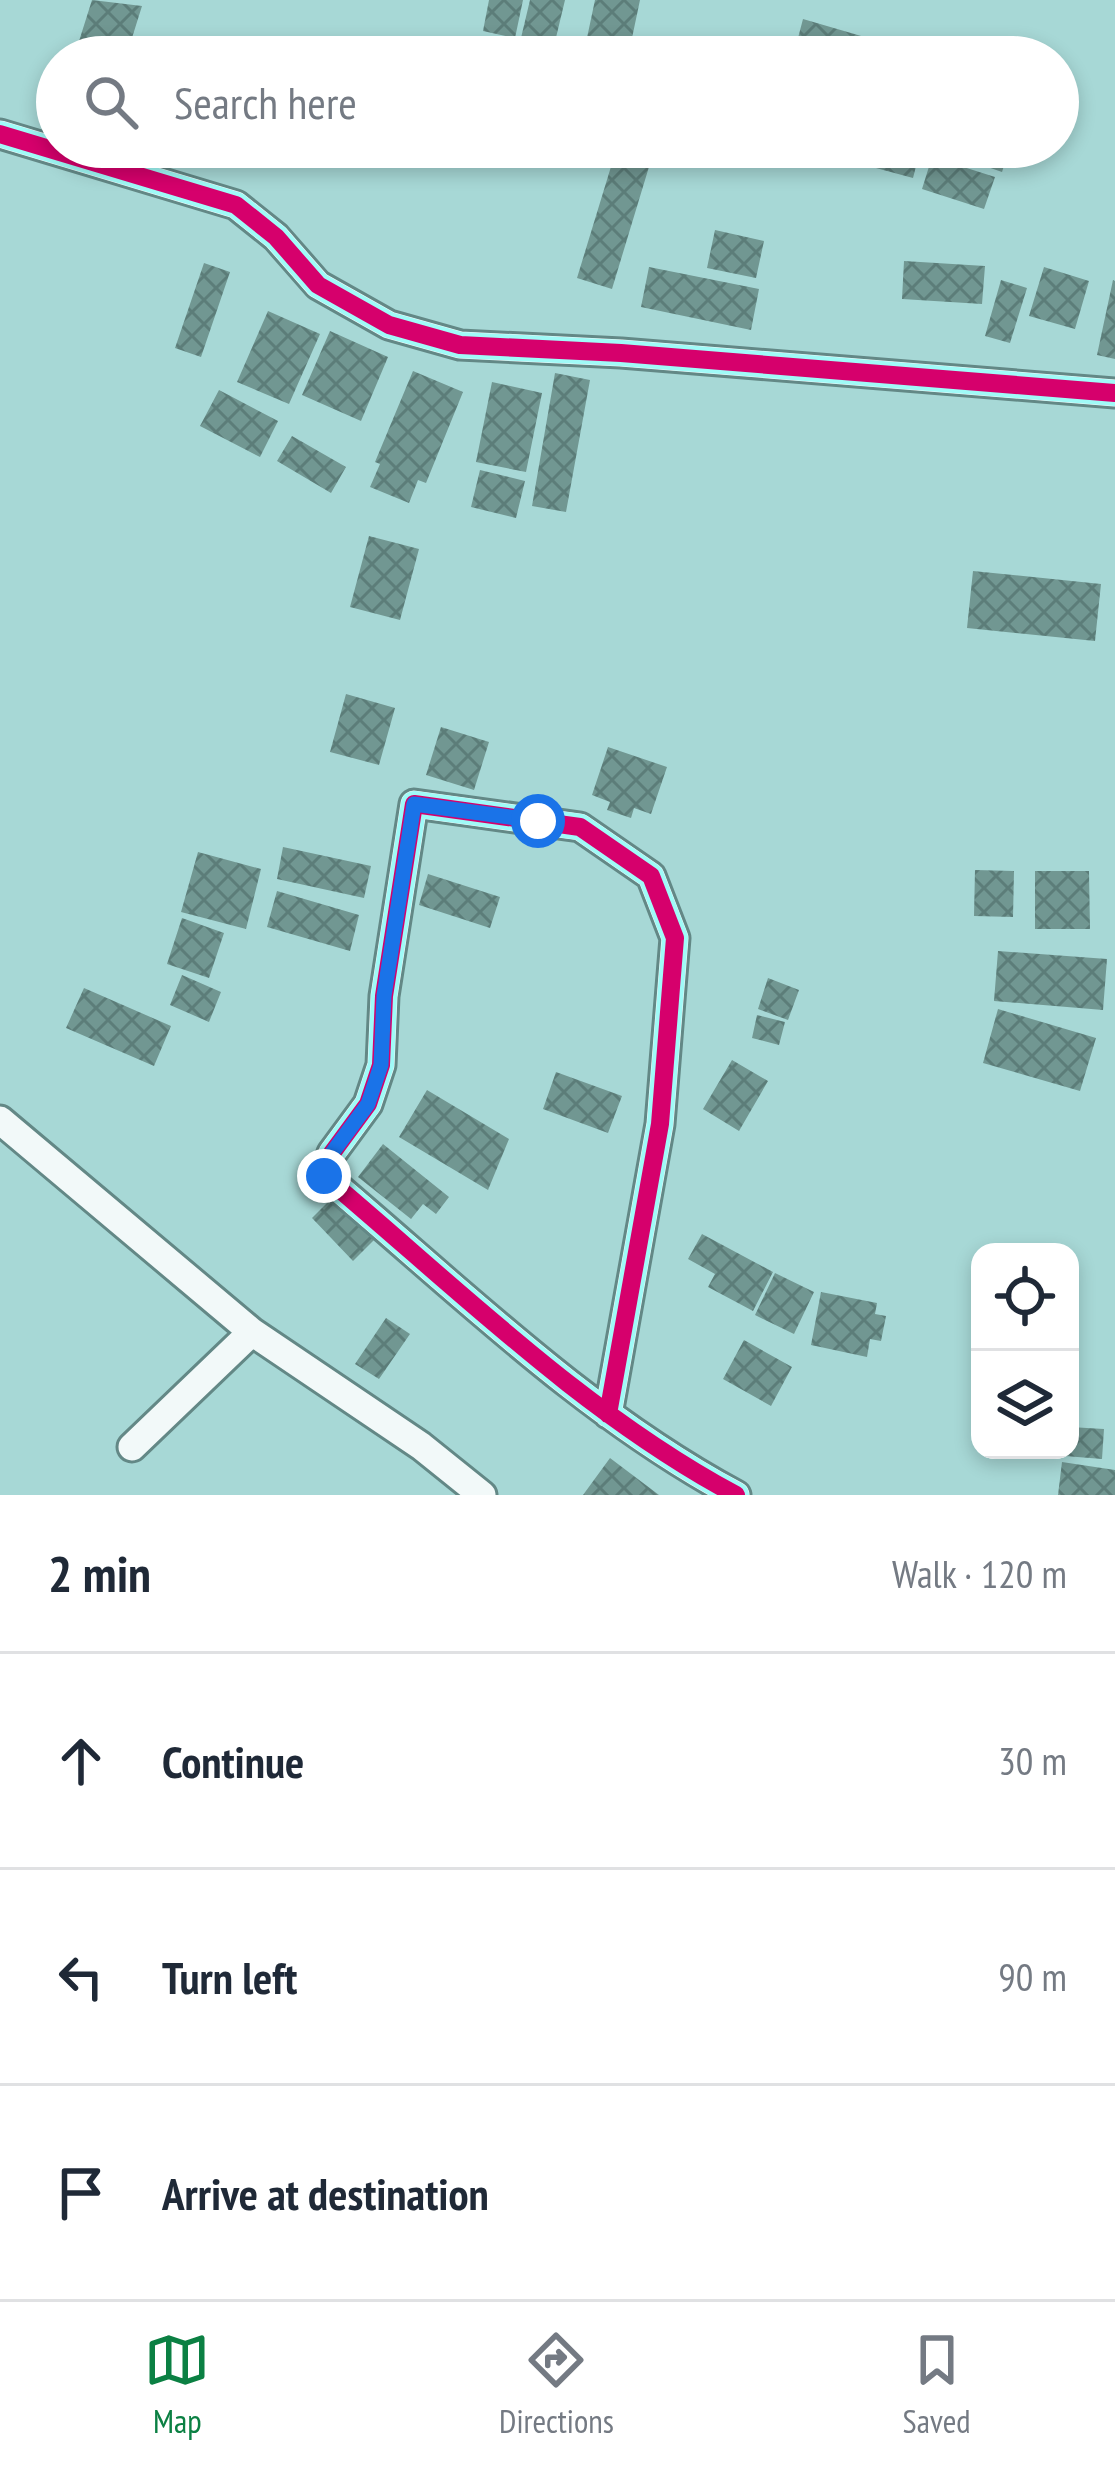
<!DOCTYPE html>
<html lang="en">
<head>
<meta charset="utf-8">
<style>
	:root { --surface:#fff; --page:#f6f6f7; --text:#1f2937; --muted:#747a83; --line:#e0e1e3; --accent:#0b8043 }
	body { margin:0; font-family:"PT Sans Narrow",sans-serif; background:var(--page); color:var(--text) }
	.controls { position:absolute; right:36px; bottom:36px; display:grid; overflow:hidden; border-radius:24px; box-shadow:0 6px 18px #0003 }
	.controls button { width:108px; height:108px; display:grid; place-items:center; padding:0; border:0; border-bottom:3px solid var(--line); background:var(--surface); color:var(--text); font:60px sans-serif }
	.stop { position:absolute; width:36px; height:36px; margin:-27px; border:9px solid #1a73e8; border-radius:50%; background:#fff }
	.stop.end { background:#1a73e8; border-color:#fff; box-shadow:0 3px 12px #0008 }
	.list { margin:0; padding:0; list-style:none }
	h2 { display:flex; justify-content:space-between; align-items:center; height:156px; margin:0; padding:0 48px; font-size:51px }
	h2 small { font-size:39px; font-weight:400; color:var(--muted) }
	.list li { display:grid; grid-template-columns:78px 1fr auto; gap:36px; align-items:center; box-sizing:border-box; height:216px; padding:0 48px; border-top:3px solid var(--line) }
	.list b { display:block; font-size:45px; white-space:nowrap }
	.list em { font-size:39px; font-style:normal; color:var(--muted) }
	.icon { flex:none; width:66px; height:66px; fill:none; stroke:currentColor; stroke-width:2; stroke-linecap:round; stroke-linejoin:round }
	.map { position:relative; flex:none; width:1115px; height:1495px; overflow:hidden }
	.search { position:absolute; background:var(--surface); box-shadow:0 6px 18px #0003; left:36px; right:36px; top:36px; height:132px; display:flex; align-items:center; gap:30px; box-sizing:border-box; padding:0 42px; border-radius:66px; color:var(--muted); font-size:45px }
	.sheet { height:804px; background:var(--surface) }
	nav { display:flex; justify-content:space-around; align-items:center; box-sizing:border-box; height:168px; border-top:3px solid var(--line); background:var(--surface); font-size:33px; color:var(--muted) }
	nav a { display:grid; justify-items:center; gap:6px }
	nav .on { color:var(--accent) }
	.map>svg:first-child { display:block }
	.building { fill:url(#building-cross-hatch) }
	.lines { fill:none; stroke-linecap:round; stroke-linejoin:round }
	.minor-casing { stroke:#638886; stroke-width:33 }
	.minor { stroke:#f2f9f9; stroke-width:27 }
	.cycleway-casing { stroke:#a0faf7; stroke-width:26 }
	.cycleway { stroke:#d6006c; stroke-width:18 }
	.route { stroke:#1a73e8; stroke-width:15 }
</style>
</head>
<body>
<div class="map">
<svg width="1115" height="1495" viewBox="0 0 1115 1495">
	<defs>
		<pattern id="building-cross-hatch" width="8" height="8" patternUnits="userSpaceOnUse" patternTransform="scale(3)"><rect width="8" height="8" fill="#719792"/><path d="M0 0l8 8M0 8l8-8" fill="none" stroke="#5c7d79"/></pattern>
	</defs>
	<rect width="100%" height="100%" fill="#a7d8d6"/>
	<path class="building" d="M 92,0 L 142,6 L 126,57 L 74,57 Z
		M 489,0 L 523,0 L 515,38 L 483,31 Z
		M 530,0 L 565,0 L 554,46 L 521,38 Z
		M 595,0 L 640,0 L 628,57 L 584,52 Z
		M 803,19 L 868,38 L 863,57 L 793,57 Z
		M 617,147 L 655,147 L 612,289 L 577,278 Z
		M 853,147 L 921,147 L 913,178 L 850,161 Z
		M 930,147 L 1010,147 L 1002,172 Z
		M 932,157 L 995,177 L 984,209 L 922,189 Z
		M 715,230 L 764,241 L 756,278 L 707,268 Z
		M 904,261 L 985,266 L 982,304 L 902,299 Z
		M 204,263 L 230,272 L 201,357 L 175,348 Z
		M 649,267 L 759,289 L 751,330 L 641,307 Z
		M 1044,267 L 1089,281 L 1075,329 L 1029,316 Z
		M 1001,280 L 1027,288 L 1010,343 L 985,336 Z
		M 1113,280 L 1115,281 L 1115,359 L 1097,355 Z
		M 268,311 L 320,334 L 289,404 L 237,382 Z
		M 330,331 L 388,357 L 361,421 L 302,395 Z
		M 413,371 L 463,392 L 426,483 L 418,480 L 409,503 L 370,487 L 380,464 L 375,462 Z
		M 555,373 L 590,380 L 566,512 L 532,506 Z
		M 492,382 L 542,393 L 526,472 L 476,462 Z
		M 219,390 L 278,421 L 260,457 L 200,426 Z
		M 292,436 L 346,467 L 331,493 L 277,461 Z
		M 480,470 L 525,481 L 516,518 L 471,507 Z
		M 369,536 L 419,549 L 400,620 L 350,607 Z
		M 973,571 L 1101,584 L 1095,641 L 967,628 Z
		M 346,694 L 395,708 L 379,765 L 330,752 Z
		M 441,727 L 489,742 L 474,790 L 426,775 Z
		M 608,747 L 667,767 L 651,814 L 634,808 L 631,818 L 607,810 L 610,802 L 592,795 Z
		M 283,847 L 371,866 L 364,898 L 277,879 Z
		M 198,852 L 261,869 L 246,929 L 181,912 Z
		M 975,870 L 1014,871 L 1013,917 L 974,916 Z
		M 1035,871 L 1089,871 L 1090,929 L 1035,929 Z
		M 428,874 L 500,897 L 490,928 L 419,905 Z
		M 277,891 L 359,915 L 350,951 L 267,927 Z
		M 182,918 L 224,933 L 209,978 L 167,964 Z
		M 998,951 L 1107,959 L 1103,1010 L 994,1001 Z
		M 182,975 L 221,992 L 209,1022 L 170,1005 Z
		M 768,978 L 799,990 L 788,1020 L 758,1009 Z
		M 84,988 L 171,1026 L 154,1066 L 66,1028 Z
		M 998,1009 L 1096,1038 L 1080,1091 L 983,1063 Z
		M 757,1015 L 785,1022 L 779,1045 L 752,1038 Z
		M 732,1060 L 768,1081 L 739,1131 L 703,1109 Z
		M 556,1072 L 622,1096 L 608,1133 L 543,1109 Z
		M 427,1090 L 509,1139 L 488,1190 L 399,1137 Z
		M 383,1144 L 449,1197 L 436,1214 L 423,1204 L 411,1219 L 358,1177 Z
		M 335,1195 L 377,1237 L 353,1261 L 312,1218 Z
		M 702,1234 L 773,1272 L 753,1311 L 708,1287 L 715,1274 L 688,1259 Z
		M 775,1273 L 814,1292 L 794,1334 L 755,1315 Z
		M 821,1292 L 877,1303 L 875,1314 L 886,1316 L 881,1341 L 870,1339 L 867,1357 L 811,1345 Z
		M 386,1318 L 410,1334 L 379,1379 L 355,1364 Z
		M 744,1340 L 792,1367 L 771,1406 L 723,1379 Z
		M 1070,1427 L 1104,1429 L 1102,1459 L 1028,1453 L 1070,1450 Z
		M 610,1458 L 659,1495 L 583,1495 Z
		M 1062,1462 L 1115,1470 L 1115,1495 L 1058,1495 Z"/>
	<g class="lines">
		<g class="minor-casing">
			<path id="minor" d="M 0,134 L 236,205 L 276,237 L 318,285 L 389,325 L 460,345 L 621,353 L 1115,393
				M 0,1120 L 252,1332 L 421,1446 L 482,1495
				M 608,1414 L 660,1124 L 675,938 L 651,876 L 580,827 L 414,804 L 384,996 L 381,1065 L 368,1104 L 332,1153 L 324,1176 C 456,1287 583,1413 736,1495
				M 132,1447 L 252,1332"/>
		</g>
		<use href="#minor" class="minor"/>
		<g class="cycleway-casing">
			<path id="cycleway" d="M 0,134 L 236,205 L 276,237 L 318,285 L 389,325 L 460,345 L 621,353 L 1115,393
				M 608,1414 L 660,1124 L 675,938 L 651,876 L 580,827 L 414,804 L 384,996 L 381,1065 L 368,1104 L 332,1153 L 324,1176 C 456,1287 583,1413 736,1495"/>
		</g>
		<use href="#cycleway" class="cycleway"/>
	</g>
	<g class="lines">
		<path class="route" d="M 324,1176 L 332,1153 L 368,1104 L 381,1065 L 384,996 L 414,804 L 538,821"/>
	</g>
</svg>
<div class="controls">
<button><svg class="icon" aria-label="locate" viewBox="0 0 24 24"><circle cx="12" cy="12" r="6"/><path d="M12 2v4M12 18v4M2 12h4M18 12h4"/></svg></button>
<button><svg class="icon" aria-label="layers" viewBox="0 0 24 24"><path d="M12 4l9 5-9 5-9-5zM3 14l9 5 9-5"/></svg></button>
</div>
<div class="stop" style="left:538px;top:821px"></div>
<div class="stop end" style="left:324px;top:1176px"></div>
<div class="search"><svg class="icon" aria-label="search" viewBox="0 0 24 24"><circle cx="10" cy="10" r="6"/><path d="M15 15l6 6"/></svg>Search here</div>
</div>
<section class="sheet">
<h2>2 min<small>Walk · 120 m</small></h2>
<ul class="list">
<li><svg class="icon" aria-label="ahead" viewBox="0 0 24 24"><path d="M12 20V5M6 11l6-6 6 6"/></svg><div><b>Continue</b></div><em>30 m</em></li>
<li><svg class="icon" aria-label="left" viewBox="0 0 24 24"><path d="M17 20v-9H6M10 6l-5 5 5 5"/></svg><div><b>Turn left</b></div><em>90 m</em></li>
<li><svg class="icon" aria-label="arrive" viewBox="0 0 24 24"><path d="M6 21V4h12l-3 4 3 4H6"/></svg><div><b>Arrive at destination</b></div></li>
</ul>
</section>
<nav>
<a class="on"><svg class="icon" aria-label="map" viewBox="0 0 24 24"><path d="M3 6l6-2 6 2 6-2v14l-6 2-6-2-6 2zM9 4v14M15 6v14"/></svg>Map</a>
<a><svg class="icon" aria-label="directions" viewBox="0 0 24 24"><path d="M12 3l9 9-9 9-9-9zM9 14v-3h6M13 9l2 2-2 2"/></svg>Directions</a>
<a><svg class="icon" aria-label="saved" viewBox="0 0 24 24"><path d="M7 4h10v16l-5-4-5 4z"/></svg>Saved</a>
</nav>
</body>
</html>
